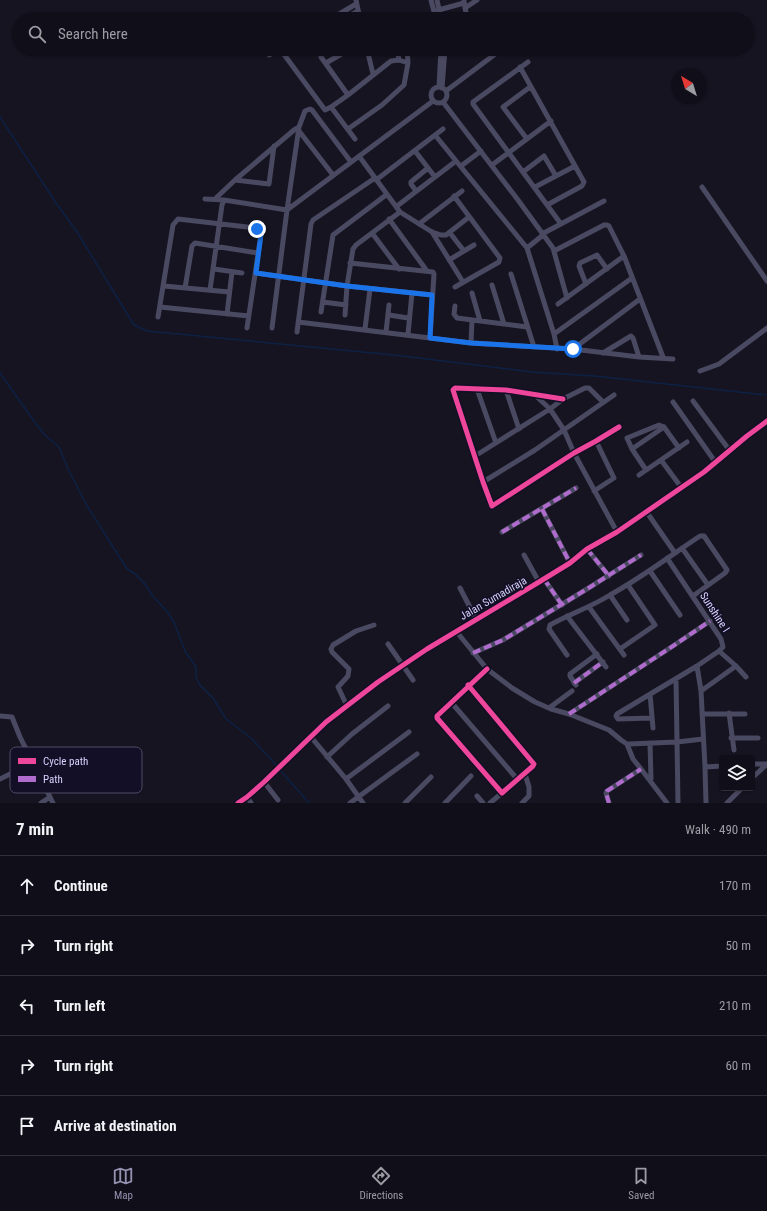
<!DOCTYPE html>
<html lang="en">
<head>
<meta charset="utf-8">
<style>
	:root { --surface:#100f19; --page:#191822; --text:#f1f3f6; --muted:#9c9ca2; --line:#302f38; --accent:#9591b1 }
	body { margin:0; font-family:"Roboto Condensed",sans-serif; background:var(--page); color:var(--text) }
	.controls { position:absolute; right:12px; bottom:12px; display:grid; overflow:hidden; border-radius:4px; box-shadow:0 1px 3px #0004 }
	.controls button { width:36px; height:36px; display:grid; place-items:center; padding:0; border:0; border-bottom:1px solid var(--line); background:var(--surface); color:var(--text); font:20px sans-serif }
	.compass { position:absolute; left:671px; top:68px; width:36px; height:36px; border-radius:50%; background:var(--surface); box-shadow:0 1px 3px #0004; rotate:322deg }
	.stop { position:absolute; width:12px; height:12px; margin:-9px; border:3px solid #1a73e8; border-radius:50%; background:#fff }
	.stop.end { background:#1a73e8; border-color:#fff; box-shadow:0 1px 4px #0008 }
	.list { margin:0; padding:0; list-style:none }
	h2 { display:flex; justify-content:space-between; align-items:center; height:52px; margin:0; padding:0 16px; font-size:17px }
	h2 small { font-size:13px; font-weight:400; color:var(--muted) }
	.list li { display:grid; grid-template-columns:26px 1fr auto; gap:12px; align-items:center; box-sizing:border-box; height:60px; padding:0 16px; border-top:1px solid var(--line) }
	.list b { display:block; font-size:15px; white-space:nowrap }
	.list em { font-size:13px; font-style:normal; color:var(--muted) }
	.icon { flex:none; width:22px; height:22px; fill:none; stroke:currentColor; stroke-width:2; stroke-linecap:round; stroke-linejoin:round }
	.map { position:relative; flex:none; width:767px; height:803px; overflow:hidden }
	.search { position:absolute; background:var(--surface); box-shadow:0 1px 3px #0004; left:12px; right:12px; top:12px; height:44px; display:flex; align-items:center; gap:10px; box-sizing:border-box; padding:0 14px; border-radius:22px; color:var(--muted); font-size:15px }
	.sheet { height:352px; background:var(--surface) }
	nav { display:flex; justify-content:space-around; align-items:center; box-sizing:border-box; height:56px; border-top:1px solid var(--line); background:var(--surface); font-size:11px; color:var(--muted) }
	nav a { display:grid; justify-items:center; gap:2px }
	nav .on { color:var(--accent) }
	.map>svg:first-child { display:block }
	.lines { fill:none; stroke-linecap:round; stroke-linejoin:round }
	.stream { stroke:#0d2144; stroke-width:1.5 }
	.minor { stroke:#4a4962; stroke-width:5 }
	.tertiary { stroke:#4a4962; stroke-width:6 }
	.quiet { stroke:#b06ccc; stroke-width:4; stroke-dasharray:8 4; stroke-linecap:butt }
	.cycleway-casing { stroke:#130f26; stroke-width:8 }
	.cycleway { stroke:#ed469a; stroke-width:5 }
	.route { stroke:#1a73e8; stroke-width:5 }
	.labels { text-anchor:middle; stroke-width:3.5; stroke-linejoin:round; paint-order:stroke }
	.street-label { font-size:11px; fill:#d9d4ff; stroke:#130f26 }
	.key { fill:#130f26; stroke:#4e4a67; stroke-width:1 }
	.key-label { font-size:11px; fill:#d9d4ff }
</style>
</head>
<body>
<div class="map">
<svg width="767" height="803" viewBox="0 0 767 803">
	<rect width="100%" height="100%" fill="#161421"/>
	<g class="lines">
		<path class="stream" d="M 0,117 L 56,203 L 77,232 L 134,325 L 147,331 L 394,355 L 532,372 L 595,376 L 767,395
			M 0,373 L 36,424 L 45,435 L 59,447 L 68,469 L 86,504 L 127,569 L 134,573 L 144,583 L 152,595 L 169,614 L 174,622 L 185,651 L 196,667 L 196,677 L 199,684 L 213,698 L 226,719 L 251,738 L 278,767
			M 280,770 L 309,803"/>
		<path class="minor" d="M 356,0 L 360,19
			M 431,0 L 436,19
			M 437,0 L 441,19
			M 464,1 L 467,19
			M 465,8 L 477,0
			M 435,11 L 464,3
			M 331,19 L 356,4
			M 343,19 L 358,11
			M 396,19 L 411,16
			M 496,19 L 500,16
			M 280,49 L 325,110 L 331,107 L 348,95 L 391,61 L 399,60 L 408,63
			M 367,49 L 373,74
			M 397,49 L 399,60
			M 283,54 L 291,49
			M 269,55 L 281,49
			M 321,57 L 348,95
			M 528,62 L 473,102 L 473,104 L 561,224
			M 326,63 L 350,49
			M 520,67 L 584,182 L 582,186 L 547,205
			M 439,87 L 441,49
			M431 95a8 8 0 1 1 16 0a8 8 0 1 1-16 0Z
			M 442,88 L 445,49
			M 446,91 L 502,49
			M 443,102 L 518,200 L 553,248 L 567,298
			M 331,107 L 355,139
			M 348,129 L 382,105 L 404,85 L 408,63 L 407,49
			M 299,131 L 333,175
			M 435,135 L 527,248 L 554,334 L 557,349
			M 527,139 L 503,107 L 530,87
			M 415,151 L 435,177
			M 359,156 L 400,212 L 432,232 L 441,235 L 446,235 L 469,217
			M 492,165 L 551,121
			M 461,166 L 481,151
			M 523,172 L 544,156 L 556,176
			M 235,180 L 269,184 L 274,146
			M 376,180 L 443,129
			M 535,187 L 575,166
			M 702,187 L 767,281
			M 416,191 L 411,184 L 411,182 L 428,168
			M 454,196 L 500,258 L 499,262 L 455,287
			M 205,199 L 224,200 L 287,210 L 433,101
			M 215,199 L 235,180 L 294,130 L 299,127
			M 397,206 L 456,161
			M 389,219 L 427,271
			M 419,224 L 462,191
			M 432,232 L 463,282
			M 372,233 L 399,269
			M 450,233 L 464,251
			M 542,234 L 604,201
			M 527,248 L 543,235
			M 554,251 L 604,225 L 607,225 L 609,226 L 624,256 L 663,357
			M 449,260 L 474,245
			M 350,263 L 433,272 L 434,274 L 430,338
			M 214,269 L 242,273
			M 256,273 L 347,286 L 432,295
			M 511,274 L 534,347
			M 586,284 L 579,266 L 580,263 L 597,255 L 607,269
			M 492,285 L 504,324
			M 164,286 L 229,292
			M 185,288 L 192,246 L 195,243 L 258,253
			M 210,290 L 222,205 L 224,200
			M 472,293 L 480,321
			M 323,302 L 346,305
			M 558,304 L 624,256
			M 455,306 L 454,314 L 457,318 L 527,327
			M 160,307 L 249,316
			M 321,312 L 333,235 L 386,195
			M 227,314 L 232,272
			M 345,315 L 347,286 L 353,249 L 356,245 L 400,212
			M 389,315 L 408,318
			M 158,317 L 173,225 L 178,219 L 256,228 L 260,231 L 261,234 L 247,328
			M 298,322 L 471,343 L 573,349 L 639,357 L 673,359
			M 272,328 L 287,210 L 299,127 L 305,111 L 310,109 L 312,110 L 351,162
			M 365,329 L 370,289
			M 297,332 L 311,224 L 313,220 L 375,178
			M 386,332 L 389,305
			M 408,334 L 412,293
			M 554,334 L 632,278
			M 471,343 L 472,320
			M 573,349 L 640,299
			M 603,353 L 631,336 L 633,338 L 639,357
			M 700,371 L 719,364 L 767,328
			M 477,389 L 496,443
			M 506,390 L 519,429
			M 535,395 L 550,409 L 564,430 L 574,453 L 617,532
			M 563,399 L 506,390 L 455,388 L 453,390 L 483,482 L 492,506 L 574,453 L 596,441 L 619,427
			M 693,401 L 730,451
			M 673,402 L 716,463
			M 632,449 L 664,427
			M 475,456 L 550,409 L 563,399 L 585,388 L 589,388 L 603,402
			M 661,460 L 681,487
			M 646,470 L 632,449 L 627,438 L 659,425 L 664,427 L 679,448
			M 639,475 L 687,442
			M 483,482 L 535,450 L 614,395
			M 594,491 L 614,478 L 596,441
			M 542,509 L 570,563
			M 646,511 L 675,553
			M 502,532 L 576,488
			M 682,548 L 708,585
			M 587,549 L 609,576
			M 524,555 L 539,582
			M 650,571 L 680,615
			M 544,579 L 562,605
			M 460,588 L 476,619
			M 610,595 L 627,620
			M 589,607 L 624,655
			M 567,616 L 606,667
			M 456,631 L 487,669 L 512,688 L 535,702 L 551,709 L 569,714 L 609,730 L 621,740 L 627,744 L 633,759 L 641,769 L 667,803
			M 388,644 L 413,680
			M 620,649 L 655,625 L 628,585
			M 719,651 L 736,666 L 746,677
			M 473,653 L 503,640 L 587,589 L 641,555
			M 567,655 L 549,629 L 550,625 C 570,614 591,607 610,595 C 641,578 670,556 700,536 L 704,536 L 727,570 L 725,573 L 693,596
			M 697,666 L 701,691 L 705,767 L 706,803
			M 676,679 L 678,803
			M 574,683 L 603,662
			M 468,685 L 534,764 L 533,766 L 502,793 L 437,718 L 437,716 L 487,669
			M 576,685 L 570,676 L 570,674 L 597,654
			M 701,691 L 736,666
			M 650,694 L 653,728
			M 451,702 L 518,780
			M 347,706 L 338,687 L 348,676 L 349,669 L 332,652 L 331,649 L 333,645 L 356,631 L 374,625
			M 549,708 L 572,691
			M 729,713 L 734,750
			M 569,714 L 676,644 L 710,621
			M 702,714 L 745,714
			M 0,716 L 12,717 L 20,737 L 53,803
			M 652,718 L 618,719 L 616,716 L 617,714 L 697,666 L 719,651 L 723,647 L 721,639 L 667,558
			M 311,737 L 346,779 L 363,803
			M 731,738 L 758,738
			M 650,743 L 651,779
			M 629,744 L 677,742 L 703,739
			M 327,757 L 352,734 L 388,706
			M 752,764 L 767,764
			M 705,767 L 722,766
			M 752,778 L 767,764
			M 0,779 L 32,763
			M 346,779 L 409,732
			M 264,782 L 278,800
			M 477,796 L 483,803
			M 247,797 L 251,803
			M 41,803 L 50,797
			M 350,803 L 417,754
			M 405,803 L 431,777
			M 445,803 L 471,776
			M 490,803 L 502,793
			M 522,803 L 529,796 L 529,787 L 525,774
			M 609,803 L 606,793 L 607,791 L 641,769
			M 727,803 L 742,788"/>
		<path class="tertiary" d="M 238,803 L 247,797 L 264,782 L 326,722 L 378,682 L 427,649 L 539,582 L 570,563 L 587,549 L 617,532 L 704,472 L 747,436 L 767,421"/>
		<path class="quiet" d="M 542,509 L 570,563
			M 502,532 L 576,488
			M 587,549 L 609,576
			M 544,579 L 562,605
			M 473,653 L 503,640 L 587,589 L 641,555
			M 574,683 L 603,662
			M 569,714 L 676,644 L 710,621
			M 609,803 L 606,793 L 607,791 L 641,769"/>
		<g class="cycleway-casing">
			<path id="cycleway" d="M 563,399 L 506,390 L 455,388 L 453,390 L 483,482 L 492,506 L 574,453 L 596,441 L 619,427
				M 468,685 L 534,764 L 533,766 L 502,793 L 437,718 L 437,716 L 487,669
				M 238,803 L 247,797 L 264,782 L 326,722 L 378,682 L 427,649 L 539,582 L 570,563 L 587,549 L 617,532 L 704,472 L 747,436 L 767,421"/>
		</g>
		<use href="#cycleway" class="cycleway"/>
	</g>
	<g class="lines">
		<path class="route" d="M 257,229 L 260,231 L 261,234 L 256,273 L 347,286 L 432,295 L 430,338 L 471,343 L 573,349"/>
	</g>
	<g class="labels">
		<g class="street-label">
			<text transform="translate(493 598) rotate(-30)" y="4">Jalan Sumadiraja</text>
			<text transform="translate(715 612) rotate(57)" y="4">Sunshine I</text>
		</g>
	</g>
	<rect x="10" y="747" width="132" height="46" rx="6" class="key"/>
	<rect x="18" y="758" width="18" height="6" fill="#ed469a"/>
	<rect x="18" y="776" width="18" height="6" fill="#b06ccc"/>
	<g class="key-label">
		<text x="43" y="765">Cycle path</text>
		<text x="43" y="783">Path</text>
	</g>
</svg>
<div class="controls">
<button><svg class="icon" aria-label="layers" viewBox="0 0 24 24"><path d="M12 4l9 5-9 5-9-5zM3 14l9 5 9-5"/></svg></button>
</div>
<svg class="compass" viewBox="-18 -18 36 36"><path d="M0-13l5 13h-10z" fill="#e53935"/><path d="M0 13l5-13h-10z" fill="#9c9ca2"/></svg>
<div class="stop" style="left:573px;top:349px"></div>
<div class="stop end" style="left:257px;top:229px"></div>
<div class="search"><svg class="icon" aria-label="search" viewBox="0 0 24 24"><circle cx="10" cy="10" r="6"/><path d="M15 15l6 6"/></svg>Search here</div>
</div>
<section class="sheet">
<h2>7 min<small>Walk · 490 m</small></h2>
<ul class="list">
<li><svg class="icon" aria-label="ahead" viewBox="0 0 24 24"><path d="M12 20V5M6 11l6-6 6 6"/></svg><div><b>Continue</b></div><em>170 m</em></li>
<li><svg class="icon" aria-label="right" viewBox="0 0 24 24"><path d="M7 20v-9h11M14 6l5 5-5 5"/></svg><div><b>Turn right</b></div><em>50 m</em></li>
<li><svg class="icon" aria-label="left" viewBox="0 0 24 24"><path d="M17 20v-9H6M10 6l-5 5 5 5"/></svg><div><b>Turn left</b></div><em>210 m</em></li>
<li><svg class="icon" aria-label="right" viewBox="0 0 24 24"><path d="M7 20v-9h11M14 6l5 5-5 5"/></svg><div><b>Turn right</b></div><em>60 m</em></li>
<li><svg class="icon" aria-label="arrive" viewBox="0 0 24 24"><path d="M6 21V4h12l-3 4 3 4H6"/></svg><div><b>Arrive at destination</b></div></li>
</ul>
</section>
<nav>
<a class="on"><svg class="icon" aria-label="map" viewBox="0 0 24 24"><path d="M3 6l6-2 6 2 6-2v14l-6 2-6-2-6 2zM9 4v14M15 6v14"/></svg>Map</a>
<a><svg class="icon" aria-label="directions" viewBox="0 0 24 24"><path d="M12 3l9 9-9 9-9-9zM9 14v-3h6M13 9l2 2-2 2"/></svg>Directions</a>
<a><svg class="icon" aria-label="saved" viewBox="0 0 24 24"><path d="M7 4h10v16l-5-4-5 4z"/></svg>Saved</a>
</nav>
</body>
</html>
